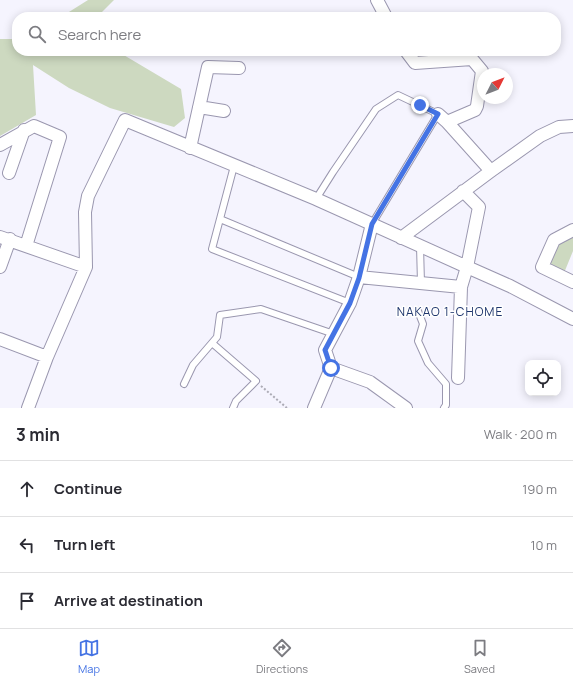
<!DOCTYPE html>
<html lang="en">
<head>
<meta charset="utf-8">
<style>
	:root { --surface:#fff; --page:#f2f2f3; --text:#2b2b33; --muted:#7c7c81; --line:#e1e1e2; --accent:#4473e4 }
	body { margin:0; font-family:Manrope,sans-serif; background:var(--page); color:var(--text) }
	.controls { position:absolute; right:12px; bottom:12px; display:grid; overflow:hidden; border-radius:8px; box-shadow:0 2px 10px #0003 }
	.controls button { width:36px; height:36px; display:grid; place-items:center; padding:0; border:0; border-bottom:1px solid var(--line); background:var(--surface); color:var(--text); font:20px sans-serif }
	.compass { position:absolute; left:477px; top:68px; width:36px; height:36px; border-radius:50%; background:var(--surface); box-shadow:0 2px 10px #0003; rotate:48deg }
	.stop { position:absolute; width:12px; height:12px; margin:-9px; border:3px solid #4473e4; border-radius:50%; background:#fff }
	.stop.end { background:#4473e4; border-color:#fff; box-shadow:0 1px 4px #0008 }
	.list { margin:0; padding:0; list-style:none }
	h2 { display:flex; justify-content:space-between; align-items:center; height:52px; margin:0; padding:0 16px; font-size:17px }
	h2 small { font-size:13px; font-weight:400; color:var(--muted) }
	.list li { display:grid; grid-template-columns:26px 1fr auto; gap:12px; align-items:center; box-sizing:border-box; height:56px; padding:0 16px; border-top:1px solid var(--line) }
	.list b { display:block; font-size:15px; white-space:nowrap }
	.list em { font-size:13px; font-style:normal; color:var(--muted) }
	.icon { flex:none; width:22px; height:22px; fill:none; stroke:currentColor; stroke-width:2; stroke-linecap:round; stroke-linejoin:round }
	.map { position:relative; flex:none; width:573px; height:408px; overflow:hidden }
	.search { position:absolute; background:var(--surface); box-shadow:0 2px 10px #0003; left:12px; right:12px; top:12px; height:44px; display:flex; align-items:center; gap:10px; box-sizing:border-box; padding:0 14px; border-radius:16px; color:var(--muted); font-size:15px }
	.sheet { height:220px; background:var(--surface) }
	nav { display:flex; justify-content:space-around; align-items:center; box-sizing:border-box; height:56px; border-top:1px solid var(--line); background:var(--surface); font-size:11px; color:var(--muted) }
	nav a { display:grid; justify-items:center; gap:2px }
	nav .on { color:var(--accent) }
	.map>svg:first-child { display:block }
	.green { fill:#cdd9c0 }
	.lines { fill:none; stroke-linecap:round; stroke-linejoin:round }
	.service-casing { stroke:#9a97af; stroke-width:8 }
	.minor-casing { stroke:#9a97af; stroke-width:14 }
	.path { stroke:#acabb5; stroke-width:2; stroke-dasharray:2 2; stroke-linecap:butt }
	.service { stroke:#fff; stroke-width:6 }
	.minor { stroke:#fff; stroke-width:12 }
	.route { stroke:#4473e4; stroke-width:5 }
	.labels { text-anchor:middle; stroke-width:3; stroke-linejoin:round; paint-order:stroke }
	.neighbourhood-label { font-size:12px; letter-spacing:1px; fill:#1f366d; stroke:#fff }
</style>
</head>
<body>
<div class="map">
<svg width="573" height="408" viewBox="0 0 573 408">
	<rect width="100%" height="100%" fill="#f5f4fe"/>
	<path class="green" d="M 88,0 L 114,0 L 97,17 L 61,17 Z
		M 0,39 L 17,39 L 17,51 L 120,51 L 122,54 L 181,89 L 185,118 L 174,127 L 110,108 L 69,88 L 33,65 L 36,115 L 0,136 Z
		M 573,235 L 573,251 L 564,273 L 550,266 L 550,262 L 558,241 Z"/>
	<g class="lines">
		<g class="service-casing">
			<path id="service" d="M 234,166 L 212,249 L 350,303
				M 316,199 L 333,172 L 376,109 L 398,95 L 438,114 L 372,224
				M 220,219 L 359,277
				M 420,246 L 421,283
				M 418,311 L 423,324 L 418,341 L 428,363 L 446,384 L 446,405 L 444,408
				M 212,343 L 256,381 L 236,401 L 233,408
				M 184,384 L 193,365 L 217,337 L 220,315 L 261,309 L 334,334"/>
		</g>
		<g class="minor-casing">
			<path id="minor" d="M 377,0 L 386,17
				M 406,51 L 415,63 L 472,59 L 482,71 L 477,106 L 475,110 L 447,122
				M 199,107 L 224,111
				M 438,114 L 447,122 L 491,171
				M 0,145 L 34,126 L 60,137 L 26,246
				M 190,148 L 208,67 L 239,68
				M 9,173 L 24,130
				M 463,191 L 479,207 L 467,267 L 510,286 L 573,319
				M 573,230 L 554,240 L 542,267 L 573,282
				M 0,237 L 86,267
				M 401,238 L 491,171 L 540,136 L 559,127 L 573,126
				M 0,267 L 10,239
				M 359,277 L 461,287
				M 0,339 L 47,357
				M 331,368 L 370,382 L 406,408
				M 28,408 L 47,357 L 86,267 L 85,212 L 88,196 L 125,120 L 316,199 L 467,267 L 461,287 L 458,378
				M 314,408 L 331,368 L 325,350 L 350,303 L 359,277 L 372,224"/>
		</g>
		<path class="path" d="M 261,386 L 287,408"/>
		<use href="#service" class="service"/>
		<use href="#minor" class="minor"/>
	</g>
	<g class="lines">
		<path class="route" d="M 331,368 L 325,350 L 350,303 L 359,278 L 372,224 L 438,114 L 420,105"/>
	</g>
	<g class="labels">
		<g class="neighbourhood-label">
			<text x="450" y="316">NAKAO 1-CHOME</text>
		</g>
	</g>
</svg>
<div class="controls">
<button><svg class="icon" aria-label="locate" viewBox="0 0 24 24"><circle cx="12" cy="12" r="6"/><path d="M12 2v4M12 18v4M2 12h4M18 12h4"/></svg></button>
</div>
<svg class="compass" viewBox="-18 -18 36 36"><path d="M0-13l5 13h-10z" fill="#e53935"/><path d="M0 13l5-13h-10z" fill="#7c7c81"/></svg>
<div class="stop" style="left:331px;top:368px"></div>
<div class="stop end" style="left:420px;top:105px"></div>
<div class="search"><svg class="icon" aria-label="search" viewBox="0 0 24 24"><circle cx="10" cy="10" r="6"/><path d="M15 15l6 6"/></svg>Search here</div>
</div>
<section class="sheet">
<h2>3 min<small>Walk · 200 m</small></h2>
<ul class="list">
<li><svg class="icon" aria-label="ahead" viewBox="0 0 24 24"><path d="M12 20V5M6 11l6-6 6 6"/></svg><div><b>Continue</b></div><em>190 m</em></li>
<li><svg class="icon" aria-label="left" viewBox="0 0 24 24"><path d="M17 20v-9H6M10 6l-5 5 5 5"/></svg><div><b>Turn left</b></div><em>10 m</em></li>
<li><svg class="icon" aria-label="arrive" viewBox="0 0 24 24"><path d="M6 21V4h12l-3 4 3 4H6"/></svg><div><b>Arrive at destination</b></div></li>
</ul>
</section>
<nav>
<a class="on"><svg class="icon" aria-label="map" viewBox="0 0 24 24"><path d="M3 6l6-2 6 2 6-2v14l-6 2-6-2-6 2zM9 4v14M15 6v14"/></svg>Map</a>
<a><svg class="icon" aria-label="directions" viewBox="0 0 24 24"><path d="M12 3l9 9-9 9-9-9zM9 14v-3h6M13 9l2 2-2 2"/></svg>Directions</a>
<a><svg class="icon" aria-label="saved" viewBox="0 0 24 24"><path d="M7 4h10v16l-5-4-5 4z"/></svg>Saved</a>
</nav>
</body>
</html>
